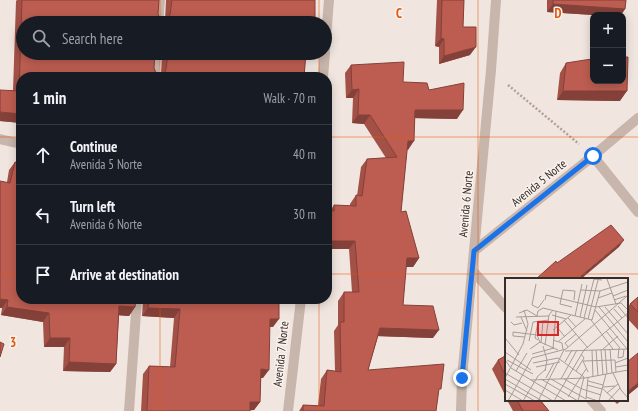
<!DOCTYPE html>
<html lang="en">
<head>
<meta charset="utf-8">
<style>
	:root { --surface:#171b24; --page:#242831; --text:#f1f3f6; --muted:#9ea1a6; --line:#363941 }
	body { margin:0; font-family:"PT Sans Narrow",sans-serif; background:var(--page); color:var(--text) }
	.controls { position:absolute; right:12px; top:12px; display:grid; overflow:hidden; border-radius:8px; box-shadow:0 2px 10px #0003 }
	.controls button { width:36px; height:36px; display:grid; place-items:center; padding:0; border:0; border-bottom:1px solid var(--line); background:var(--surface); color:var(--text); font:20px sans-serif }
	.stop { position:absolute; width:12px; height:12px; margin:-9px; border:3px solid #1a73e8; border-radius:50%; background:#fff }
	.stop.end { background:#1a73e8; border-color:#fff; box-shadow:0 1px 4px #0008 }
	.list { margin:0; padding:0; list-style:none }
	h2 { display:flex; justify-content:space-between; align-items:center; height:52px; margin:0; padding:0 16px; font-size:17px }
	h2 small { font-size:13px; font-weight:400; color:var(--muted) }
	.list li { display:grid; grid-template-columns:26px 1fr auto; gap:12px; align-items:center; box-sizing:border-box; height:60px; padding:0 16px; border-top:1px solid var(--line) }
	.list b { display:block; font-size:15px; white-space:nowrap }
	.list p { margin:0; font-size:13px; white-space:nowrap; color:var(--muted) }
	.list em { font-size:13px; font-style:normal; color:var(--muted) }
	.icon { flex:none; width:22px; height:22px; fill:none; stroke:currentColor; stroke-width:2; stroke-linecap:round; stroke-linejoin:round }
	.map { position:relative; flex:none; width:638px; height:411px; overflow:hidden }
	.search { position:absolute; background:var(--surface); box-shadow:0 2px 10px #0003; left:16px; top:16px; width:316px; height:44px; display:flex; align-items:center; gap:10px; box-sizing:border-box; padding:0 14px; border-radius:22px; color:var(--muted); font-size:15px }
	.panel { position:absolute; background:var(--surface); box-shadow:0 2px 10px #0003; left:16px; top:72px; width:316px; height:232px; border-radius:16px }
	.map>svg:first-child { display:block }
	.lines { fill:none; stroke-linecap:round; stroke-linejoin:round }
	.path { stroke:#b49f96; stroke-width:2.5; stroke-dasharray:2 2; stroke-linecap:butt }
	.minor { stroke:#c8b5ab; stroke-width:10 }
	.wall { fill:#a35046 }
	.shaded-wall { fill:#844139 }
	.building { fill:#bd5d51; stroke:#844139 }
	.route { stroke:#1a73e8; stroke-width:5 }
	.grid { fill:none; stroke:#df570e; stroke-width:1; stroke-opacity:0.55 }
	.labels { text-anchor:middle; stroke-width:3; stroke-linejoin:round; paint-order:stroke }
	.street-label { font-size:12px; fill:#372c2a; stroke:#f9f1eb }
	.inset-road { fill:none; stroke:#a79c97; stroke-width:1 }
	.view { fill:#d62828; fill-opacity:0.15; stroke:#d62828; stroke-width:2 }
	.inset-edge { fill:none; stroke:#372c2a; stroke-width:2 }
	.grid-label { font-size:13px; text-anchor:middle; font-weight:bold; fill:#df570e; stroke:#f9f1eb; stroke-width:3; stroke-linejoin:round; paint-order:stroke }
</style>
</head>
<body>
<div class="map">
<svg width="638" height="411" viewBox="0 0 638 411">
	<rect width="100%" height="100%" fill="#f1e6df"/>
	<g class="lines">
		<path class="path" d="M 508,85 L 579,144"/>
		<path class="minor" d="M 158,23 L 160,0
			M 325,50 L 329,0
			M 154,77 L 156,53
			M 323,77 L 325,53
			M 0,139 L 21,144
			M 593,156 L 638,212
			M 474,251 L 593,156 L 638,118
			M 472,270 L 506,308
			M 591,400 L 601,411
			M 129,411 L 137,299
			M 288,411 L 301,299
			M 461,411 L 462,378 L 491,70 L 496,0"/>
	</g>
	<path class="wall" d="M 17,0 L 159,0 L 158,14 L 160,19 L 164,21 L 165,21 L 166,0 L 315,0 L 315,23 L 23,23 L 154,68 L 156,73 L 160,75 L 161,74 L 162,53 L 306,53 L 304,77 L 21,77 L 21,123 L 0,121 L 13,91 L 16,1 Z
		M 437,0 L 464,0 L 463,27 L 470,55 L 439,64 L 439,47 L 435,46 Z
		M 547,0 L 626,0 L 625,9 L 621,15 L 593,15 L 547,12 Z
		M 566,63 L 620,101 L 557,100 L 560,73 Z
		M 351,65 L 403,82 L 429,90 L 457,119 L 415,118 L 408,150 L 407,150 L 401,212 L 419,258 L 413,267 L 406,267 L 403,305 L 433,338 L 378,336 L 368,370 L 438,393 L 436,411 L 299,411 L 303,405 L 318,406 L 321,379 L 327,370 L 335,371 L 334,331 L 338,325 L 338,301 L 344,292 L 352,292 L 349,249 L 327,249 L 330,211 L 334,205 L 350,206 L 350,204 L 356,195 L 357,196 L 361,167 L 367,159 L 386,158 L 364,124 L 352,123 L 353,98 L 346,98 L 345,73 Z
		M 15,162 L 21,299 L 135,307 L 129,316 L 119,315 L 116,364 L 110,372 L 63,371 L 64,347 L 44,347 L 43,322 L 1,315 L 2,308 L 7,182 L 9,170 Z
		M 638,297 L 638,330 L 627,318 L 627,309 L 630,304 Z
		M 143,299 L 279,299 L 273,327 L 269,327 L 263,378 L 261,378 L 260,402 L 254,410 L 250,410 L 250,411 L 141,411 L 143,374 L 149,366 L 170,367 L 174,318 L 142,316 Z
		M 506,356 L 506,397 L 492,369 L 498,360 Z
		M 507,400 L 540,400 L 549,411 L 513,411 Z
		M 613,400 L 622,400 L 617,404 Z"/>
	<path class="shaded-wall" d="M 553,4 L 625,9 L 621,15 L 593,15 L 547,12 Z
		M 441,38 L 444,39 L 439,47 L 435,46 Z
		M 476,47 L 470,55 L 439,64 L 444,56 Z
		M 359,89 L 353,98 L 346,98 L 352,90 Z
		M 563,91 L 627,91 L 620,101 L 557,100 Z
		M 415,110 L 463,110 L 457,119 L 409,118 Z
		M 0,112 L 21,114 L 21,123 L 0,121 Z
		M 358,115 L 370,115 L 364,124 L 352,123 Z
		M 408,141 L 414,141 L 408,150 L 402,150 Z
		M 624,240 L 619,247 L 581,279 L 581,276 Z
		M 327,241 L 355,241 L 349,249 L 327,249 Z
		M 407,258 L 419,258 L 413,267 L 401,267 Z
		M 0,299 L 8,300 L 2,308 L 0,308 Z
		M 119,306 L 135,307 L 129,316 L 113,315 Z
		M 7,307 L 49,313 L 43,322 L 1,315 Z
		M 148,308 L 180,309 L 174,318 L 142,316 Z
		M 270,319 L 279,319 L 273,327 L 264,327 Z
		M 380,328 L 439,330 L 433,338 L 374,336 Z
		M 50,338 L 70,338 L 64,347 L 44,347 Z
		M 69,362 L 116,364 L 110,372 L 63,371 Z
		M 261,369 L 269,370 L 263,378 L 255,377 Z
		M 638,383 L 638,387 L 627,396 L 627,392 Z
		M 250,402 L 260,402 L 254,410 L 244,411 Z"/>
	<path class="building" d="M 22,0 L 159,0 L 158,14 L 160,19 L 164,21 L 167,20 L 170,15 L 172,0 L 315,0 L 315,23 L 23,23 L 23,53 L 155,53 L 154,68 L 156,73 L 160,75 L 165,72 L 166,69 L 168,53 L 306,53 L 304,77 L 21,77 L 21,114 L 0,112 L 0,90 L 19,91 Z
		M 442,0 L 464,0 L 463,27 L 476,27 L 476,47 L 444,56 L 444,39 L 441,38 Z
		M 553,0 L 626,0 L 625,9 L 553,4 Z
		M 623,57 L 628,57 L 627,91 L 563,91 L 566,63 L 585,60 L 593,59 L 593,81 L 623,81 Z
		M 404,62 L 403,82 L 427,83 L 429,90 L 464,83 L 463,110 L 415,110 L 414,141 L 408,141 L 401,212 L 406,211 L 419,258 L 407,258 L 403,305 L 433,306 L 439,330 L 380,328 L 368,370 L 444,364 L 441,389 L 439,389 L 436,411 L 303,411 L 303,405 L 324,406 L 327,370 L 341,372 L 340,322 L 344,322 L 344,292 L 359,292 L 355,241 L 327,241 L 327,211 L 334,211 L 334,205 L 356,206 L 356,195 L 362,196 L 367,159 L 397,157 L 370,115 L 358,115 L 359,89 L 352,90 L 351,65 Z
		M 15,162 L 21,163 L 21,299 L 136,299 L 135,307 L 119,306 L 116,364 L 69,362 L 70,338 L 50,338 L 49,313 L 7,307 L 8,300 L 0,299 L 0,181 L 10,183 Z
		M 611,225 L 624,240 L 581,276 L 583,279 L 536,279 L 556,261 L 557,263 Z
		M 638,297 L 638,312 L 630,304 Z
		M 149,299 L 279,299 L 279,319 L 270,319 L 269,370 L 261,369 L 260,402 L 250,402 L 250,411 L 147,411 L 149,366 L 175,367 L 180,309 L 148,308 Z
		M 0,342 L 4,344 L 0,357 Z
		M 638,353 L 638,383 L 627,392 L 627,362 Z
		M 505,356 L 506,356 L 506,377 L 498,360 Z
		M 517,400 L 540,400 L 549,411 L 523,411 Z"/>
	<g class="lines">
		<path class="route" d="M 462,378 L 474,251 L 593,156"/>
	</g>
	<path class="grid" d="M 160,0 L 160,23M 319,0 L 319,23M 478,0 L 478,411M 160,53 L 160,77M 319,53 L 319,77M 0,137 L 21,137M 327,137 L 638,137M 0,274 L 21,274M 327,274 L 638,274M 160,299 L 160,411M 319,299 L 319,411"/>
	<g class="labels">
		<g class="street-label">
			<text transform="translate(539 183) rotate(-39)" y="4">Avenida 5 Norte</text>
			<text transform="translate(466 204) rotate(-85)" y="4">Avenida 6 Norte</text>
			<text transform="translate(281 354) rotate(-84)" y="4">Avenida 7 Norte</text>
		</g>
	</g>
	<g transform="translate(505 278)">
		<rect width="123" height="123" fill="#f1e6df"/>
		<path class="inset-road" d="M 102,1 L 111,26M 31,6 L 27,27 L 33,30 L 39,22M 76,12 L 95,13 L 123,4M 108,18 L 123,12M 93,20 L 107,15M 40,22 L 41,17 L 91,29 L 116,25 L 123,32M 109,22 L 121,18M 113,28 L 123,40M 67,29 L 55,26 L 58,12 L 70,13 L 69,22M 94,29 L 123,64M 100,29 L 123,56M 109,31 L 117,40M 90,32 L 122,71M 14,35 L 22,32 L 32,38 L 33,33 L 38,30 L 87,42 L 95,13M 47,37 L 61,41M 70,38 L 77,6M 11,39 L 44,38M 16,39 L 22,53M 75,39 L 82,7M 63,40 L 71,49M 79,40 L 89,1 L 97,2M 83,41 L 93,2M 59,42 L 83,70M 86,42 L 108,71M 33,43 L 30,60 L 33,62M 6,44 L 9,47 L 17,45M 52,49 L 60,59M 48,52 L 66,37M 101,53 L 115,70M 8,54 L 32,57 L 35,64 L 53,72M 8,54 L 8,58 L 20,59M 0,60 L 14,77M 48,62 L 57,65 L 58,72M 24,63 L 28,44 L 44,42M 54,63 L 81,40M 36,65 L 38,43M 40,67 L 44,37 L 48,32M 38,68 L 42,82 L 40,93M 63,69 L 60,65 L 71,56M 114,70 L 113,80 L 118,79 L 119,71M 25,71 L 35,64M 48,71 L 51,33M 96,71 L 98,97M 98,71 L 113,58M 100,71 L 102,96M 105,71 L 107,95M 87,72 L 88,99M 91,72 L 93,98M 60,73 L 123,71M 0,74 L 26,92M 27,76 L 49,70M 0,82 L 6,90 L 61,123M 2,82 L 28,96M 60,84 L 67,72M 28,85 L 53,80 L 79,99 L 73,123M 110,85 L 123,80M 31,89 L 55,84M 111,89 L 123,87M 11,93 L 22,75M 71,93 L 79,80 L 76,76M 83,94 L 78,83 L 110,82 L 111,94M 0,95 L 48,123M 108,95 L 116,112 L 123,120M 0,100 L 18,66 L 23,46 L 19,32M 41,100 L 49,85M 0,101 L 37,123M 36,101 L 73,123M 46,101 L 81,121M 56,101 L 72,72M 59,101 L 77,111 L 96,117M 26,102 L 80,100 L 123,92M 83,103 L 98,107M 0,106 L 30,123M 82,107 L 97,111M 98,109 L 110,108M 97,110 L 111,123M 0,112 L 18,123M 102,115 L 113,106M 63,119 L 81,91M 81,119 L 93,123M 81,121 L 83,100M 3,123 L 27,80 L 61,71 L 122,18M 18,123 L 33,98 L 41,91M 33,123 L 59,72M 49,123 L 79,72 L 123,35M 94,123 L 101,96M 103,123 L 115,110"/>
		<path class="view" d="M 33,44 L 53,44 L 53,57 L 33,57 Z"/>
		<rect width="123" height="123" class="inset-edge"/>
	</g>
	<g class="grid-label">
		<text x="399" y="18">C</text>
		<text x="558" y="18">D</text>
		<text x="13" y="347">3</text>
	</g>
</svg>
<div class="controls">
<button>+</button>
<button>−</button>
</div>
<div class="stop" style="left:593px;top:156px"></div>
<div class="stop end" style="left:462px;top:378px"></div>
<div class="search"><svg class="icon" aria-label="search" viewBox="0 0 24 24"><circle cx="10" cy="10" r="6"/><path d="M15 15l6 6"/></svg>Search here</div>
<section class="panel">
<h2>1 min<small>Walk · 70 m</small></h2>
<ul class="list">
<li><svg class="icon" aria-label="ahead" viewBox="0 0 24 24"><path d="M12 20V5M6 11l6-6 6 6"/></svg><div><b>Continue</b><p>Avenida 5 Norte</p></div><em>40 m</em></li>
<li><svg class="icon" aria-label="left" viewBox="0 0 24 24"><path d="M17 20v-9H6M10 6l-5 5 5 5"/></svg><div><b>Turn left</b><p>Avenida 6 Norte</p></div><em>30 m</em></li>
<li><svg class="icon" aria-label="arrive" viewBox="0 0 24 24"><path d="M6 21V4h12l-3 4 3 4H6"/></svg><div><b>Arrive at destination</b></div></li>
</ul>
</section>
</div>
</body>
</html>
